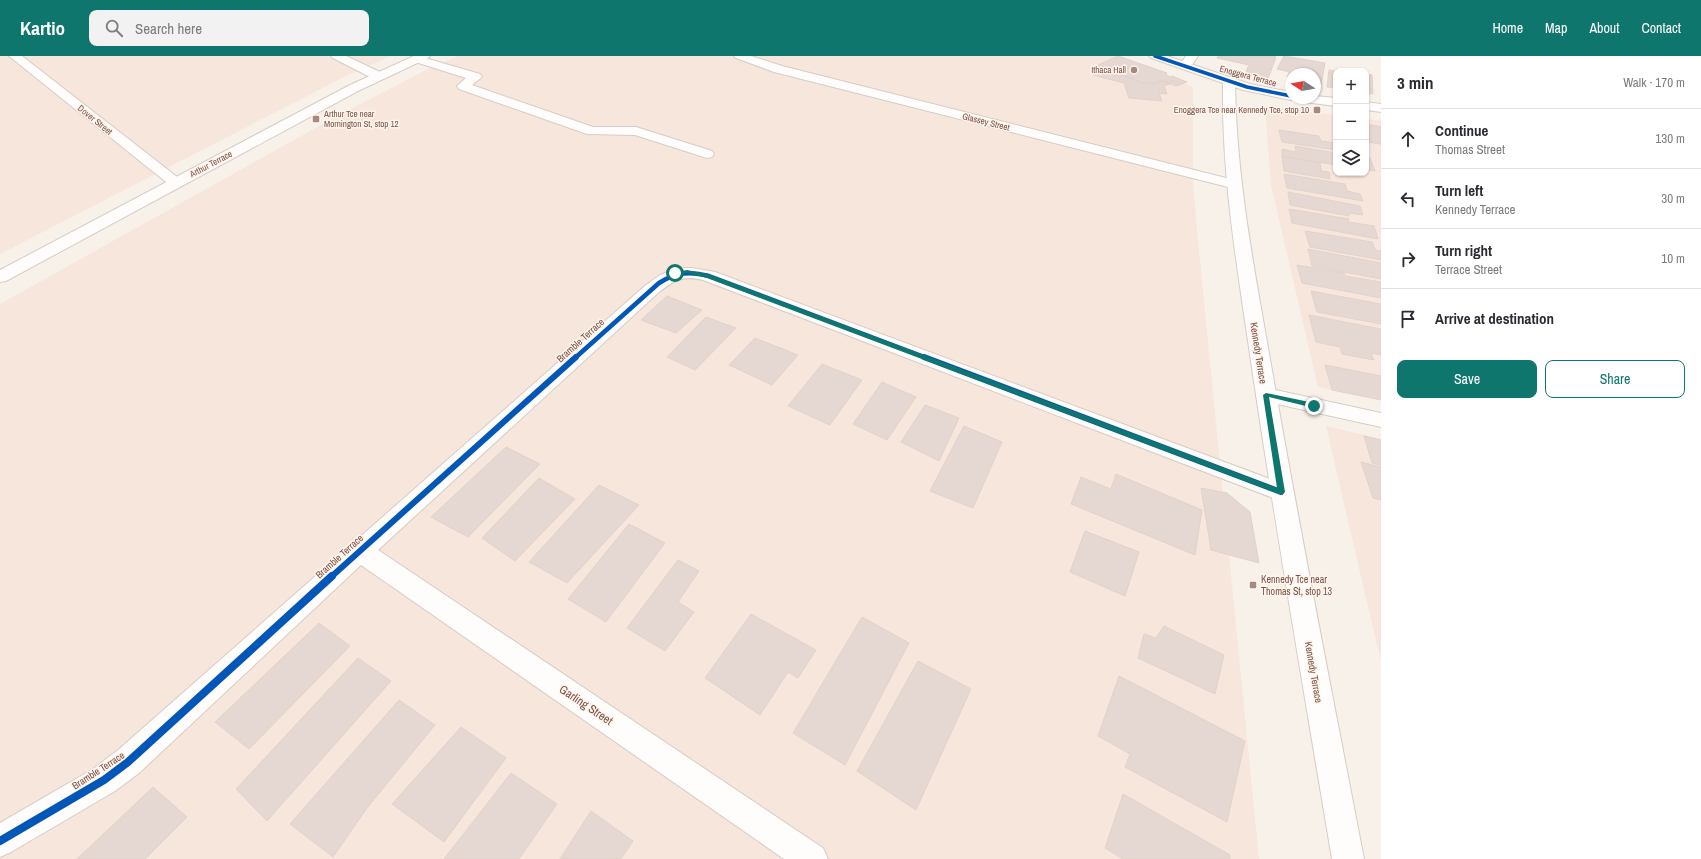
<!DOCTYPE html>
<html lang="en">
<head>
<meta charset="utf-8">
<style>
	:root { --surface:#fff; --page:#f2f2f3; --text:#2b2b33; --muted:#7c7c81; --line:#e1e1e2; --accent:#0f766e }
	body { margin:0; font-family:"Archivo Narrow",sans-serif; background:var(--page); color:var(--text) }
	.controls { position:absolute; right:12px; top:12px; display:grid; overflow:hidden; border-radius:8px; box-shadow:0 1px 3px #0004 }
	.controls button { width:36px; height:36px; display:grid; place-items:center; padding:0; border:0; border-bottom:1px solid var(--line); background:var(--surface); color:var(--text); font:20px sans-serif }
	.compass { position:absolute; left:1285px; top:12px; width:36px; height:36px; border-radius:50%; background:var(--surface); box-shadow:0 1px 3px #0004; rotate:281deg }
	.stop { position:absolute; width:12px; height:12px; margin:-9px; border:3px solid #0f766e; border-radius:50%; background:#fff }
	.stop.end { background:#0f766e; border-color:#fff; box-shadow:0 1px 4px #0008 }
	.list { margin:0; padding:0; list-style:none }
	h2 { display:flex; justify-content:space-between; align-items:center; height:52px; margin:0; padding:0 16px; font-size:17px }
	h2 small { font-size:13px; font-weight:400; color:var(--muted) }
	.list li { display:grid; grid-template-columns:26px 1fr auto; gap:12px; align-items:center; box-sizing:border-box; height:60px; padding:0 16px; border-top:1px solid var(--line) }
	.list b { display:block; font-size:15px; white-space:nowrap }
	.list p { margin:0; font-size:13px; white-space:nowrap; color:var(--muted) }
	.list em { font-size:13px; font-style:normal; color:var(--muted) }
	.actions { display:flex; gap:8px; padding:12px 16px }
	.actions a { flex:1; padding:9px 0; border:1px solid var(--accent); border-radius:8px; text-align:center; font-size:14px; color:var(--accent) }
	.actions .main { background:var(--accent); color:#fff }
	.icon { flex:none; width:22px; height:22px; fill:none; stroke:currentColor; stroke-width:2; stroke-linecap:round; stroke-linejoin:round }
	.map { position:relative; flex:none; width:1381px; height:803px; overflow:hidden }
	header { display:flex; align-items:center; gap:24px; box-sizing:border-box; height:56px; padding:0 20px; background:var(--accent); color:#fff }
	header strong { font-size:19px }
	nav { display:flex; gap:22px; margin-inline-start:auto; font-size:14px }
	.search { width:280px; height:36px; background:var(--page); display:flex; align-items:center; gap:10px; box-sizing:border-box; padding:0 14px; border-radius:8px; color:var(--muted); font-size:15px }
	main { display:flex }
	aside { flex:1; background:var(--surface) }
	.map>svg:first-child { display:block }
	.residential { fill:#f6e6db }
	.building { fill:#e5d7d1; stroke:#e2d2cb }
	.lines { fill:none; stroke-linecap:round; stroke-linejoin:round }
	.minor-casing { stroke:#d7ccc6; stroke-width:2 }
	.tertiary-casing { stroke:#d7ccc6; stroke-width:2 }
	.secondary-casing { stroke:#d8ccc6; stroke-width:2 }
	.minor { fill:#fefdfc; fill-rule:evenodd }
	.tertiary { fill:#fefdfc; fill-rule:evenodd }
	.secondary { fill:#fefdfc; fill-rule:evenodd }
	.cycleway-far3-casing { stroke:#fff5ec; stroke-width:5 }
	.cycleway-far2-casing { stroke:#fff5ec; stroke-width:6 }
	.cycleway-far1-casing { stroke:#fff5ec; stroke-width:8 }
	.cycleway-casing { stroke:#fff5ec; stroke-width:10 }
	.cycleway-far3 { stroke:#0057b8; stroke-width:3.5 }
	.cycleway-far2 { stroke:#0057b8; stroke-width:4.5 }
	.cycleway-far1 { stroke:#0057b8; stroke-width:6 }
	.cycleway { stroke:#0057b8; stroke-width:8 }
	.route { fill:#0f766e }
	.poi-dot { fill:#a68980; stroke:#fff5ec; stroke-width:1.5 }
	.labels { text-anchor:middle; stroke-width:3; stroke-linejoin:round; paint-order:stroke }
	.far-poi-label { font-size:9px; fill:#7a5147; stroke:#fff5ec; text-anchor:end }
	.far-street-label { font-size:9px; fill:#7a5147; stroke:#fff5ec }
	.street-label { font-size:10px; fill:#7a5147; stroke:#fff5ec }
	.poi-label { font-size:10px; fill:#7a5147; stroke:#fff5ec; text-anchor:start }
	.near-street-label { font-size:12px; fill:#7a5147; stroke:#fff5ec }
</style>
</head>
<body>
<header>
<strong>Kartio</strong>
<div class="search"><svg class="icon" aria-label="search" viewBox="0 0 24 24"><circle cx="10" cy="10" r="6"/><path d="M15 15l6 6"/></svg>Search here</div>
<nav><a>Home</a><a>Map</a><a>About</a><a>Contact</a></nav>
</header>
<main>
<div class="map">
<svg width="1381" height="803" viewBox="0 0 1381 803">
	<rect width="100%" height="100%" fill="#f8f1ea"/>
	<path class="residential" d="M 0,0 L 391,0 L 346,20 L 0,198 Z
		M 458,0 L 1119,0 L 1193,31 L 1193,126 L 1196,164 L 1259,803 L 0,803 L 0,248 L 328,65 L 430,12 Z
		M 1265,50 L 1336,59 L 1336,117 L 1366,117 L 1366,63 L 1381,65 L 1381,344 L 1318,331 L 1271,129 Z
		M 1326,370 L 1381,383 L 1381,604 L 1373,572 Z"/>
	<path class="building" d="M 1118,0 L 1167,17 L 1165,18 L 1170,21 L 1172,20 L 1187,26 L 1176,30 L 1162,24 L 1152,28 L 1146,26 L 1142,27 L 1098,9 Z
		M 1218,0 L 1273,0 L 1276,1 L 1268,23 L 1245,18 L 1249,9 L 1217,2 Z
		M 1284,0 L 1325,7 L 1321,29 L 1315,27 L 1315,18 L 1291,18 L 1291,22 L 1287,21 L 1289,16 L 1277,13 Z
		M 1099,13 L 1117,17 L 1144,28 L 1147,27 L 1152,29 L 1162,25 L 1170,28 L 1164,30 L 1167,38 L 1159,37 L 1162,45 L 1129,42 L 1124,27 L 1093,19 Z
		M 1336,13 L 1348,15 L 1336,15 L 1336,32 L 1327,31 L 1329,14 L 1336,15 Z
		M 1366,18 L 1372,19 L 1373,38 L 1366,37 Z
		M 1366,68 L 1381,71 L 1381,88 L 1366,86 Z
		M 1279,74 L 1319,80 L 1321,85 L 1336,87 L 1336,94 L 1282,86 Z
		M 1295,90 L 1336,97 L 1336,109 L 1282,100 L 1282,93 L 1296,96 Z
		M 1282,101 L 1320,107 L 1321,115 L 1329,116 L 1330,123 L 1284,115 Z
		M 1366,102 L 1370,102 L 1375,115 L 1366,114 Z
		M 1284,118 L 1345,128 L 1347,135 L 1360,138 L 1363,145 L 1287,132 Z
		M 1288,136 L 1360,150 L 1363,159 L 1349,157 L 1349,160 L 1290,149 Z
		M 1289,153 L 1349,163 L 1348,166 L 1374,170 L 1378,183 L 1292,167 Z
		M 1305,175 L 1372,186 L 1375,194 L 1381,195 L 1381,204 L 1310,191 Z
		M 1308,193 L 1381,207 L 1381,223 L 1312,210 Z
		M 1297,209 L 1344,217 L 1345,220 L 1381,226 L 1381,242 L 1302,227 Z
		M 1311,235 L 1381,248 L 1381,268 L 1317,256 Z
		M 667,240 L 702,254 L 676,277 L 641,264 Z
		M 1309,259 L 1381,273 L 1381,299 L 1371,297 L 1374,304 L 1342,298 L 1340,291 L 1316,286 Z
		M 706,261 L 736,272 L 695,314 L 667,301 Z
		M 755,282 L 798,299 L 772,329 L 729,309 Z
		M 822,308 L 862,324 L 830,369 L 788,350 Z
		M 1325,309 L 1381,320 L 1381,344 L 1332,334 Z
		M 882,326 L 916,341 L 887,384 L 853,368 Z
		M 925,349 L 959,362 L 939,405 L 901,386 Z
		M 964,370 L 1002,386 L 973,452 L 930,435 Z
		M 1364,380 L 1381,384 L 1381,409 L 1372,407 Z
		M 506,391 L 540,408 L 468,481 L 431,461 Z
		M 1361,406 L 1381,411 L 1381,444 L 1373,442 Z
		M 1116,418 L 1202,454 L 1195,499 L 1071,448 L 1081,421 L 1111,433 Z
		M 539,422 L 575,443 L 515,505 L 482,482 Z
		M 599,429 L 639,449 L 567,527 L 529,506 Z
		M 1201,432 L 1227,437 L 1250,456 L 1259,507 L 1211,494 Z
		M 629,468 L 665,487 L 606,566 L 568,543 Z
		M 1085,475 L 1139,496 L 1125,540 L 1070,516 Z
		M 678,504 L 699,515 L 678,546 L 694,556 L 665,595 L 627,572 Z
		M 751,558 L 816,594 L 798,622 L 788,616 L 760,659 L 705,622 Z
		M 862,561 L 909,587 L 845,709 L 793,677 Z
		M 319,567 L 350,590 L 249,693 L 215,666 Z
		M 1164,570 L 1224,599 L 1215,638 L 1138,602 L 1144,578 L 1156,582 Z
		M 358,602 L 391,625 L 267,765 L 236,733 Z
		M 918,605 L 971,633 L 916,754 L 857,715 Z
		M 1119,620 L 1245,685 L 1227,766 L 1125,711 L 1130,698 L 1098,680 Z
		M 399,644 L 435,669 L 367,752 L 333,801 L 290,768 Z
		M 461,671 L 506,702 L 444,786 L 392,748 Z
		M 511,717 L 557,748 L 519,803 L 444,803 Z
		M 153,731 L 187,761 L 145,803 L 77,803 Z
		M 1123,738 L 1230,799 L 1230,803 L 1123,803 L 1105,792 Z
		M 591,755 L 633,785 L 621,803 L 560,803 Z"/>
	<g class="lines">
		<g class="minor-casing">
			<path id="minor" d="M 9,0 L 22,0 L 181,124 L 183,127 L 181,130 L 176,131 L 171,130 Z
				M 331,0 L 346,0 L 382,17 L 384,20 L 382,23 L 374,23 L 333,2 Z
				M 418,0 L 480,18 L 482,21 L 472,29 L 593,71 L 636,71 L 712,95 L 714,98 L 712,101 L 707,102 L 635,79 L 587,78 L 459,33 L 457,30 L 466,22 L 412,5 L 410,3 L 412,1 Z
				M 734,0 L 751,0 L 782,10 L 1238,125 L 1240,128 L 1238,131 L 1233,132 L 1228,131 L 774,16 L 736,2 Z
				M 1186,0 L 1198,0 L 1189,13 L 1181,13 L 1179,10 Z
				M 678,212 L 692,212 L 715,216 L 1289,430 L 1292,436 L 1289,442 L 1281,445 L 1273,442 L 703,224 C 683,219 674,224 658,237 L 378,494 L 823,792 L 828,803 L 784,803 L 361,509 L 139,717 L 115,735 L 11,796 L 0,801 L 0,767 L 93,713 L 117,695 L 646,229 L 660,219 Z
				M 1266,332 L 1381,357 L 1381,371 L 1259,344 L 1256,339 L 1259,334 Z"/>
		</g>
		<g class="tertiary-casing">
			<path id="tertiary" d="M 414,0 L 430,0 L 428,2 L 358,35 L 6,225 L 0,226 L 0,214 L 350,29 Z
				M 1229,21 L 1233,22 L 1235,25 C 1236,125 1256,222 1273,320 C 1301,481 1333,642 1364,803 L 1332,803 C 1305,642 1277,481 1253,319 C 1239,221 1221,124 1223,25 L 1225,22 Z"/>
		</g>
		<g class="secondary-casing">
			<path id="secondary" d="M 1149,0 L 1167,0 L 1250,28 L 1291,36 L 1291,42 L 1296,42 L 1291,44 L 1243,34 L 1151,2 Z
				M 1315,40 L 1336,42 L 1336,50 L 1304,46 L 1299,45 L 1298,42 L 1315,42 Z
				M 1366,46 L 1381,48 L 1381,56 L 1366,54 Z"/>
		</g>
		<use href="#minor" class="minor"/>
		<use href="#tertiary" class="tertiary"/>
		<use href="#secondary" class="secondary"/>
		<g class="cycleway-far3-casing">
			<path id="cycleway-far3" d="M 1155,0 L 1247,31 L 1291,40"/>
		</g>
		<g class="cycleway-far2-casing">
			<path id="cycleway-far2" d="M 575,302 L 659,227 C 676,216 690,215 709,220 L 927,302"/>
		</g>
		<g class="cycleway-far1-casing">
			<path id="cycleway-far1" d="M 924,301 L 1281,436
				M 331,521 L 576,301"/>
		</g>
		<g class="cycleway-casing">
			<path id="cycleway" d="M 0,785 L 104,724 L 128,706 L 332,520"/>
		</g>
		<use href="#cycleway-far3" class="cycleway-far3"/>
		<use href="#cycleway-far2" class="cycleway-far2"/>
		<use href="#cycleway-far1" class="cycleway-far1"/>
		<use href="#cycleway" class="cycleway"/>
	</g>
	<path class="route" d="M 687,214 L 711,219 L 1277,432 L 1263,339 L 1266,337 L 1314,347 L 1318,350 L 1314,352 L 1269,341 L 1285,436 L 1282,439 L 707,222 L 687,217 L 675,219 L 673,217 Z"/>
	<g class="poi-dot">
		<circle cx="1134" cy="14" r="4"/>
		<rect x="1313" y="50" width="8" height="8" rx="2"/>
		<rect x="312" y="59" width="8" height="8" rx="2"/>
		<rect x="1249" y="525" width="8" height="8" rx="2"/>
	</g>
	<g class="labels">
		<g class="far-poi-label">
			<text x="1126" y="17">Ithaca Hall</text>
			<text x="1309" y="57">Enoggera Tce near Kennedy Tce, stop 10</text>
			<text x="324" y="61" text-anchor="start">Arthur Tce near<tspan x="324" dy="10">Mornington St, stop 12</tspan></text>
		</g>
		<g class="far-street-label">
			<text transform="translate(1248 20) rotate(15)" y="3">Enoggera Terrace</text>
			<text transform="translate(95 64) rotate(39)" y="3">Dover Street</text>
			<text transform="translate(986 66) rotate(14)" y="3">Glassey Street</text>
			<text transform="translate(211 108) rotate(-28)" y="3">Arthur Terrace</text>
		</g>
		<g class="street-label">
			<text transform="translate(580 284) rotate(-42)" y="4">Bramble Terrace</text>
			<text transform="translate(1259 297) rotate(81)" y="4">Kennedy Terrace</text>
			<text transform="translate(339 500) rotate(-42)" y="4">Bramble Terrace</text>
			<text transform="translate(1314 616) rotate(80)" y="4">Kennedy Terrace</text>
			<text transform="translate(98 714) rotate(-33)" y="4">Bramble Terrace</text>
		</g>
		<g class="poi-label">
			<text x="1261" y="527">Kennedy Tce near<tspan x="1261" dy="12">Thomas St, stop 13</tspan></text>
		</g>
		<g class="near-street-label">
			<text transform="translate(586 649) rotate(34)" y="4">Garling Street</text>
		</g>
	</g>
</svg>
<div class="controls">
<button>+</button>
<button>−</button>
<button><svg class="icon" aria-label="layers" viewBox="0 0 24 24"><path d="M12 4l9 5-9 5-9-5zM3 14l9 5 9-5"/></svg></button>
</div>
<svg class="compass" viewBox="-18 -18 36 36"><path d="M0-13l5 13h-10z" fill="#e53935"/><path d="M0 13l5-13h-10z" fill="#7c7c81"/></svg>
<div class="stop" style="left:675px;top:217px"></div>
<div class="stop end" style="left:1314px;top:350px"></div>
</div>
<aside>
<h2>3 min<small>Walk · 170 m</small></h2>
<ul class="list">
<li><svg class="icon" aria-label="ahead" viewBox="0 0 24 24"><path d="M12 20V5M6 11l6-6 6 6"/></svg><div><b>Continue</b><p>Thomas Street</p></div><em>130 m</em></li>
<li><svg class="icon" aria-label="left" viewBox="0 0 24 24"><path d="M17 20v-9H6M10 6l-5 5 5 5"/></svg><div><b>Turn left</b><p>Kennedy Terrace</p></div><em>30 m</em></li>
<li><svg class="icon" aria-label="right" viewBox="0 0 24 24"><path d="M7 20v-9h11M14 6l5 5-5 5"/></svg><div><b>Turn right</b><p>Terrace Street</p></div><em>10 m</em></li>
<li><svg class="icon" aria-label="arrive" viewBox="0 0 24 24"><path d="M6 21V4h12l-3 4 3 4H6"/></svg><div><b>Arrive at destination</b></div></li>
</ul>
<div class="actions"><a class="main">Save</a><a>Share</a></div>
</aside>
</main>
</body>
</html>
